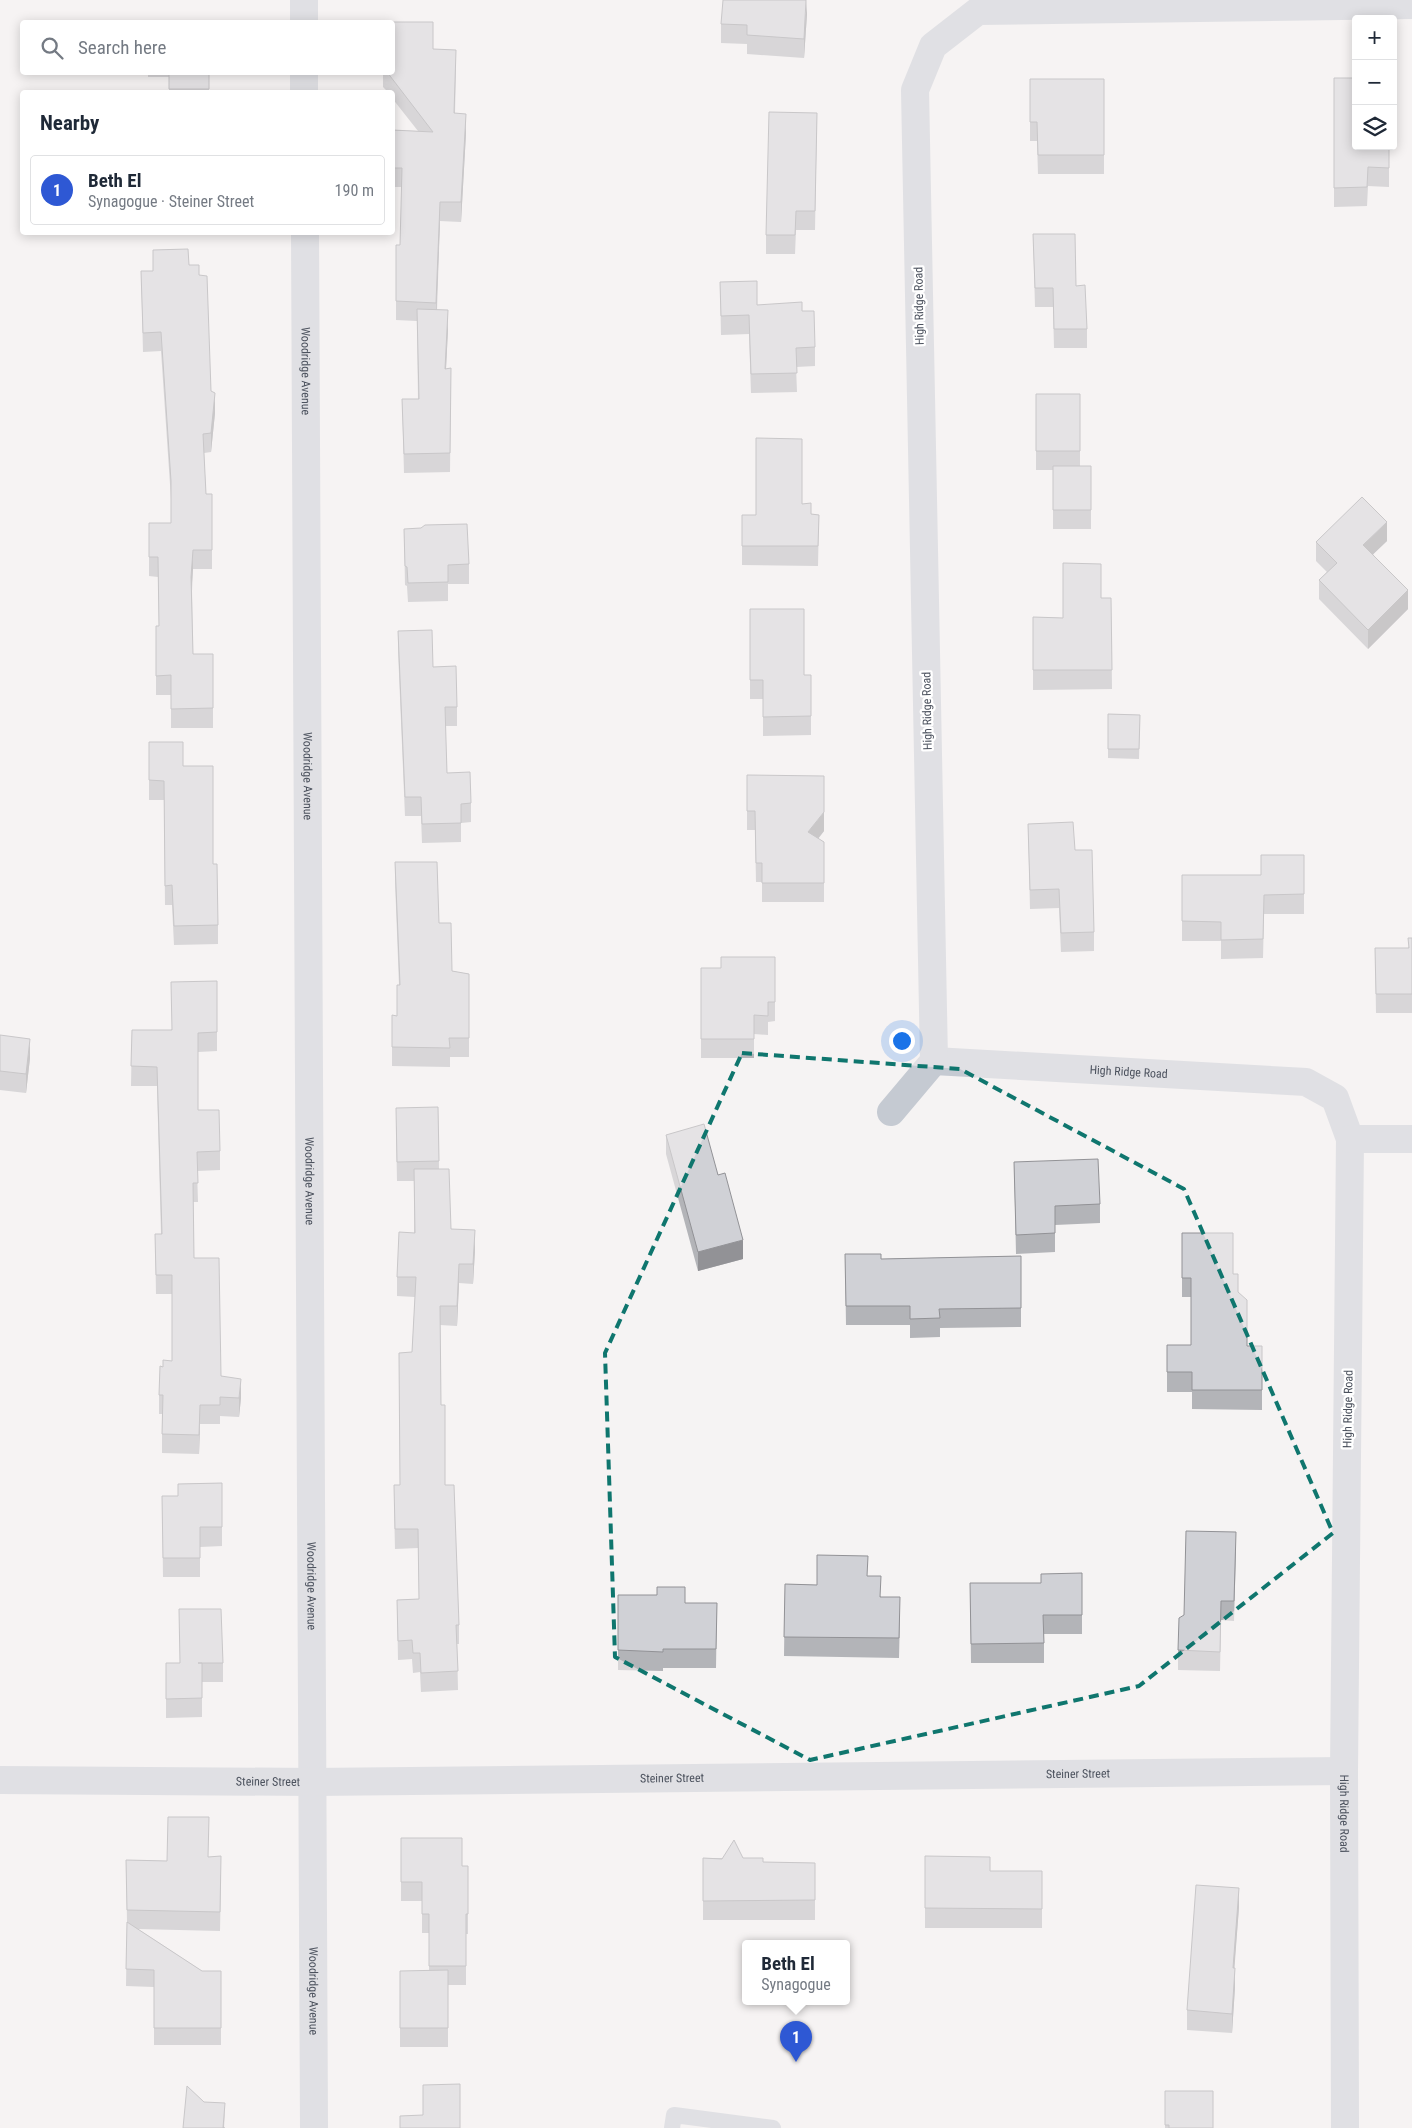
<!DOCTYPE html>
<html lang="en">
<head>
<meta charset="utf-8">
<style>
	:root { --surface:#fff; --page:#f6f6f7; --text:#1f2937; --muted:#747a83; --line:#e0e1e3; --accent:#2e58d4 }
	body { margin:0; font-family:"Roboto Condensed",sans-serif; background:var(--page); color:var(--text) }
	.controls { position:absolute; right:15px; top:15px; display:grid; overflow:hidden; border-radius:5px; box-shadow:0 2px 12px #0003 }
	.controls button { width:45px; height:45px; display:grid; place-items:center; padding:0; border:0; border-bottom:1px solid var(--line); background:var(--surface); color:var(--text); font:25px sans-serif }
	.you { position:absolute; left:901px; top:1040px; width:18px; height:18px; margin:-12px; border:4px solid #fff; border-radius:50%; background:#1a73e8; box-shadow:0 0 0 8px #1a73e833 }
	.badge { display:grid; place-items:center; width:32px; height:32px; border-radius:50%; background:var(--accent); color:#fff; font-size:16px; font-weight:700 }
	.pin { position:absolute; translate:-50% -41px; filter:drop-shadow(0 1px 2px #0008) }
	.pin::after { content:''; position:absolute; top:26px; width:18px; height:15px; background:inherit; clip-path:polygon(0 0,100% 0,50% 100%) }
	.popup { position:absolute; left:742px; top:1940px; width:108px; height:65px; box-sizing:border-box; display:grid; place-content:center; border-radius:5px; background:var(--surface); filter:drop-shadow(0 1px 4px #0005); font-size:16px; white-space:nowrap; color:var(--muted) }
	.popup b { font-size:19px; color:var(--text) }
	.popup::after { content:''; position:absolute; left:50%; top:100%; margin-left:-10px; border:10px solid transparent; border-top-color:var(--surface) }
	.list { margin:0; padding:0; list-style:none }
	h2 { display:flex; justify-content:space-between; align-items:center; height:65px; margin:0; padding:0 20px; font-size:21px }
	h2 small { font-size:16px; font-weight:400; color:var(--muted) }
	.list li { display:grid; grid-template-columns:32px 1fr auto; gap:15px; align-items:center; box-sizing:border-box; height:70px; margin:0 10px 10px; padding:0 10px; border:1px solid var(--line); border-radius:5px }
	.list b { display:block; font-size:19px; white-space:nowrap }
	.list p { margin:0; font-size:16px; white-space:nowrap; color:var(--muted) }
	.list em { font-size:16px; font-style:normal; color:var(--muted) }
	.icon { flex:none; width:28px; height:28px; fill:none; stroke:currentColor; stroke-width:2; stroke-linecap:round; stroke-linejoin:round }
	.map { position:relative; flex:none; width:1412px; height:2128px; overflow:hidden }
	.search { position:absolute; background:var(--surface); box-shadow:0 2px 12px #0003; left:20px; top:20px; width:375px; height:55px; display:flex; align-items:center; gap:12px; box-sizing:border-box; padding:0 18px; border-radius:5px; color:var(--muted); font-size:19px }
	.panel { position:absolute; background:var(--surface); box-shadow:0 2px 12px #0003; left:20px; top:90px; width:375px; height:145px; border-radius:5px }
	.map>svg:first-child { display:block }
	.lines { fill:none; stroke-linecap:round; stroke-linejoin:round }
	.lane { stroke:#c5cad2; stroke-width:16 }
	.street { stroke:#c5cad2; stroke-width:28 }
	.wall { fill:#b3b4b8 }
	.shaded-wall { fill:#929296 }
	.building { fill:#d0d1d6; stroke:#929296 }
	.marked { fill:none; stroke:#0f766e; stroke-width:4; stroke-dasharray:10 6; stroke-linejoin:round }
	.labels { text-anchor:middle; stroke-width:4.5; stroke-linejoin:round; paint-order:stroke }
	.street-label { font-size:12px; fill:#4c525e; stroke:#fff }
</style>
</head>
<body>
<div class="map">
<svg width="1412" height="2128" viewBox="0 0 1412 2128">
	<rect width="100%" height="100%" fill="#f5f3f3"/>
	<g class="lines">
		<path class="lane" d="M 672,2128 L 674,2115 L 773,2128"/>
		<g class="street">
			<path d="M 304,0 L 304,22"/>
			<path d="M 304,72 L 304,92"/>
			<path id="s1" d="M 305,232 L 314,2128"/>
			<path id="s2" d="M 934,1061 L 1306,1082 L 1335,1098 L 1350,1139 L 1344,1771 L 1345,2128"/>
			<path d="M 891,1112 L 934,1061 L 915,90 L 933,46 L 978,11 L 1412,5"/>
			<path d="M 1350,1139 L 1412,1139"/>
			<path id="s3" d="M 0,1780 L 313,1782 L 1344,1771"/>
		</g>
	</g>
	<path class="wall" d="M 807,14 L 804,58 L 747,54 L 747,44 L 721,43 L 721,24 Z
		M 433,49 L 456,69 L 455,113 L 466,133 L 461,222 L 440,221 L 437,310 L 448,329 L 446,369 L 451,368 L 450,472 L 404,473 L 402,399 L 418,399 L 417,321 L 396,320 L 396,245 L 400,245 L 402,187 L 392,187 L 392,130 L 418,131 L 392,98 L 392,92 L 388,92 L 383,87 L 383,72 L 392,72 Z
		M 148,72 L 209,72 L 209,92 L 169,92 L 169,77 L 148,77 Z
		M 1334,78 L 1389,146 L 1389,187 L 1368,186 L 1367,206 L 1334,207 Z
		M 1030,79 L 1104,79 L 1104,174 L 1038,174 L 1037,141 L 1030,141 Z
		M 817,113 L 815,230 L 796,230 L 795,254 L 766,254 L 766,235 Z
		M 1033,234 L 1076,286 L 1087,329 L 1087,348 L 1054,348 L 1053,307 L 1035,307 Z
		M 189,265 L 199,275 L 211,391 L 215,413 L 211,452 L 204,453 L 206,494 L 212,494 L 212,569 L 193,569 L 192,591 L 193,654 L 213,654 L 213,728 L 171,728 L 171,695 L 156,695 L 156,626 L 159,626 L 158,577 L 149,576 L 149,523 L 171,523 L 171,499 L 161,351 L 143,352 L 141,271 L 153,271 Z
		M 720,282 L 757,305 L 802,311 L 815,347 L 815,366 L 796,367 L 797,392 L 751,393 L 749,334 L 721,335 Z
		M 1036,394 L 1080,394 L 1080,466 L 1091,466 L 1091,529 L 1053,529 L 1053,470 L 1036,470 Z
		M 802,504 L 811,514 L 819,515 L 818,566 L 742,565 L 742,515 L 756,515 Z
		M 404,529 L 469,564 L 469,584 L 448,584 L 448,601 L 408,602 L 407,586 L 405,585 Z
		M 1387,541 L 1373,554 L 1408,609 L 1368,649 L 1319,599 L 1319,580 L 1327,572 L 1316,561 L 1316,542 Z
		M 1101,598 L 1111,598 L 1112,689 L 1033,690 L 1033,617 L 1063,618 Z
		M 750,609 L 804,675 L 811,675 L 811,735 L 763,736 L 763,699 L 750,699 Z
		M 398,631 L 433,667 L 457,707 L 457,726 L 445,726 L 447,773 L 471,803 L 471,822 L 461,823 L 461,842 L 422,843 L 421,816 L 405,816 L 398,650 Z
		M 1108,714 L 1140,715 L 1139,759 L 1108,758 Z
		M 149,742 L 183,766 L 213,864 L 218,925 L 218,944 L 174,945 L 172,905 L 165,905 L 164,800 L 149,800 Z
		M 747,775 L 824,831 L 818,839 L 824,842 L 824,902 L 762,902 L 762,882 L 756,882 L 755,830 L 747,830 Z
		M 1028,824 L 1075,850 L 1094,932 L 1094,951 L 1061,952 L 1059,908 L 1030,909 Z
		M 1304,855 L 1304,914 L 1264,914 L 1263,958 L 1221,959 L 1221,941 L 1182,941 L 1182,875 L 1261,875 Z
		M 395,862 L 439,923 L 452,971 L 469,974 L 469,1057 L 450,1057 L 450,1067 L 392,1066 L 392,1015 L 397,1016 L 399,985 L 395,881 Z
		M 1412,938 L 1412,1013 L 1376,1013 L 1375,948 L 1408,948 Z
		M 775,957 L 775,1021 L 768,1022 L 768,1035 L 754,1034 L 754,1058 L 701,1058 L 701,968 L 721,968 Z
		M 217,981 L 217,1051 L 198,1052 L 198,1110 L 220,1151 L 220,1170 L 197,1171 L 198,1202 L 193,1202 L 194,1258 L 221,1376 L 241,1398 L 239,1417 L 220,1416 L 220,1424 L 200,1424 L 199,1454 L 162,1453 L 162,1414 L 159,1414 L 159,1395 L 163,1367 L 172,1361 L 172,1294 L 156,1294 L 155,1234 L 161,1234 L 157,1086 L 131,1086 L 132,1030 L 171,1030 Z
		M 0,1035 L 30,1058 L 26,1093 L 0,1090 Z
		M 438,1107 L 439,1169 L 451,1229 L 475,1250 L 473,1284 L 459,1283 L 457,1326 L 440,1325 L 441,1405 L 445,1485 L 459,1625 L 459,1644 L 457,1644 L 458,1690 L 421,1692 L 420,1672 L 413,1673 L 412,1659 L 398,1660 L 397,1600 L 419,1599 L 418,1548 L 395,1549 L 394,1505 L 400,1485 L 412,1352 L 415,1297 L 397,1296 L 397,1277 L 414,1233 L 414,1181 L 397,1181 L 396,1127 Z
		M 666,1135 L 718,1175 L 743,1259 L 698,1271 L 666,1154 Z
		M 1014,1162 L 1100,1204 L 1100,1223 L 1055,1225 L 1055,1252 L 1016,1254 Z
		M 1182,1233 L 1233,1274 L 1238,1292 L 1247,1346 L 1262,1346 L 1262,1410 L 1192,1409 L 1192,1392 L 1167,1392 L 1167,1345 L 1191,1345 L 1191,1297 L 1182,1297 Z
		M 845,1254 L 881,1259 L 1021,1256 L 1021,1327 L 940,1328 L 940,1337 L 910,1338 L 910,1325 L 846,1325 Z
		M 222,1483 L 222,1546 L 200,1547 L 200,1577 L 163,1577 L 162,1496 L 178,1496 L 178,1484 Z
		M 1236,1551 L 1234,1621 L 1221,1620 L 1220,1671 L 1178,1670 L 1178,1650 L 1184,1615 Z
		M 1082,1573 L 1082,1634 L 1044,1634 L 1044,1663 L 971,1663 L 970,1583 L 1041,1583 Z
		M 868,1576 L 881,1597 L 900,1616 L 899,1658 L 784,1656 L 785,1584 L 817,1585 Z
		M 618,1595 L 685,1603 L 717,1603 L 716,1668 L 663,1668 L 663,1671 L 618,1670 Z
		M 166,1663 L 223,1663 L 223,1682 L 202,1682 L 202,1717 L 166,1718 Z
		M 401,1838 L 462,1866 L 468,1866 L 468,1934 L 466,1934 L 466,1985 L 448,1985 L 448,2047 L 400,2047 L 400,1971 L 429,1971 L 429,1933 L 422,1933 L 422,1901 L 401,1901 Z
		M 925,1856 L 990,1871 L 1042,1871 L 1042,1928 L 925,1928 Z
		M 208,1857 L 221,1876 L 220,1931 L 138,1929 L 202,1971 L 221,1971 L 221,2045 L 154,2045 L 154,1987 L 126,1986 L 127,1922 L 126,1860 L 167,1861 Z
		M 703,1858 L 743,1858 L 763,1862 L 815,1863 L 815,1920 L 703,1920 Z
		M 1239,1907 L 1234,1968 L 1235,1987 L 1232,2033 L 1187,2030 L 1187,2010 Z
		M 1165,2091 L 1213,2128 L 1165,2128 Z"/>
	<path class="shaded-wall" d="M 807,0 L 807,14 L 804,58 L 804,39 Z
		M 466,114 L 466,133 L 461,222 L 461,202 Z
		M 440,202 L 440,221 L 436,322 L 436,303 Z
		M 448,310 L 448,329 L 445,388 L 445,369 Z
		M 215,393 L 215,413 L 211,452 L 211,433 Z
		M 1387,522 L 1387,541 L 1363,564 L 1363,545 Z
		M 193,550 L 193,569 L 191,596 L 191,577 Z
		M 1408,590 L 1408,609 L 1368,649 L 1368,630 Z
		M 824,812 L 824,831 L 808,851 L 808,832 Z
		M 30,1039 L 30,1058 L 26,1093 L 26,1074 Z
		M 475,1230 L 475,1250 L 473,1284 L 473,1264 Z
		M 743,1240 L 743,1259 L 698,1271 L 698,1252 Z
		M 459,1264 L 459,1283 L 457,1326 L 457,1306 Z
		M 241,1379 L 241,1398 L 239,1417 L 239,1398 Z
		M 200,1405 L 200,1424 L 199,1454 L 199,1435 Z
		M 1239,1888 L 1239,1907 L 1233,1987 L 1233,1968 Z
		M 1235,1968 L 1235,1987 L 1232,2033 L 1232,2014 Z
		M 225,2103 L 224,2128 L 223,2128 Z"/>
	<path class="building" d="M 723,0 L 806,0 L 804,39 L 747,35 L 747,25 L 721,24 Z
		M 390,22 L 433,22 L 433,49 L 456,50 L 454,113 L 466,114 L 461,202 L 440,202 L 436,303 L 396,301 L 396,245 L 400,245 L 402,168 L 392,168 L 392,130 L 433,132 L 387,72 L 392,72 L 392,22 Z
		M 169,72 L 209,72 L 209,89 L 169,89 Z
		M 1334,78 L 1356,78 L 1356,146 L 1389,146 L 1389,168 L 1368,167 L 1367,187 L 1334,188 Z
		M 1030,79 L 1104,79 L 1104,155 L 1038,155 L 1037,122 L 1030,122 Z
		M 769,112 L 817,113 L 815,211 L 796,211 L 795,235 L 766,235 Z
		M 1033,234 L 1075,234 L 1076,286 L 1085,285 L 1087,329 L 1054,329 L 1053,288 L 1035,288 Z
		M 188,249 L 189,265 L 199,265 L 199,275 L 207,276 L 211,391 L 215,393 L 211,433 L 203,434 L 206,494 L 212,494 L 212,550 L 193,550 L 191,577 L 193,654 L 213,654 L 213,708 L 171,709 L 171,675 L 156,676 L 156,626 L 159,626 L 158,557 L 149,557 L 149,523 L 171,523 L 171,481 L 161,332 L 143,333 L 141,271 L 153,271 L 153,250 Z
		M 757,281 L 757,305 L 802,302 L 802,311 L 814,311 L 815,347 L 796,348 L 797,373 L 751,374 L 749,315 L 721,316 L 720,282 Z
		M 417,309 L 448,310 L 445,369 L 451,368 L 450,453 L 404,454 L 402,399 L 419,399 Z
		M 1036,394 L 1080,394 L 1080,451 L 1036,451 Z
		M 756,438 L 802,439 L 802,504 L 811,503 L 811,514 L 819,515 L 818,546 L 742,546 L 742,515 L 756,515 Z
		M 1053,466 L 1091,466 L 1091,510 L 1053,510 Z
		M 1362,497 L 1387,522 L 1363,545 L 1408,590 L 1368,630 L 1319,580 L 1337,563 L 1316,542 Z
		M 467,524 L 469,564 L 448,565 L 448,582 L 408,583 L 407,567 L 405,566 L 404,529 L 421,528 L 425,525 Z
		M 1063,563 L 1101,564 L 1101,598 L 1111,598 L 1112,670 L 1033,670 L 1033,617 L 1063,618 Z
		M 750,609 L 804,609 L 804,675 L 811,675 L 811,716 L 763,717 L 763,680 L 750,680 Z
		M 432,630 L 433,667 L 456,666 L 457,707 L 445,707 L 447,773 L 470,772 L 471,803 L 461,804 L 461,823 L 422,824 L 421,797 L 405,797 L 398,631 Z
		M 1108,714 L 1140,715 L 1139,749 L 1108,749 Z
		M 149,742 L 183,742 L 183,766 L 213,766 L 213,864 L 217,864 L 218,925 L 174,926 L 172,885 L 165,886 L 164,781 L 149,780 Z
		M 747,775 L 824,776 L 824,812 L 808,832 L 824,842 L 824,883 L 762,883 L 762,863 L 756,863 L 755,811 L 747,811 Z
		M 1073,822 L 1075,850 L 1092,850 L 1094,932 L 1061,933 L 1059,889 L 1030,890 L 1028,824 Z
		M 1261,855 L 1304,855 L 1304,894 L 1264,895 L 1263,939 L 1221,940 L 1221,922 L 1182,921 L 1182,875 L 1261,875 Z
		M 395,862 L 437,862 L 439,923 L 451,923 L 452,971 L 469,974 L 469,1038 L 449,1038 L 450,1048 L 392,1047 L 392,1015 L 397,1016 L 397,985 L 400,985 Z
		M 1408,938 L 1412,938 L 1412,994 L 1376,994 L 1375,948 L 1409,948 Z
		M 721,957 L 775,957 L 775,1002 L 768,1002 L 768,1016 L 754,1015 L 754,1039 L 701,1039 L 701,968 L 721,968 Z
		M 217,981 L 217,1032 L 198,1033 L 198,1110 L 219,1110 L 220,1151 L 197,1152 L 198,1183 L 193,1183 L 194,1258 L 219,1258 L 221,1376 L 241,1379 L 239,1398 L 220,1397 L 220,1405 L 200,1405 L 199,1435 L 162,1434 L 163,1395 L 159,1395 L 160,1366 L 163,1367 L 163,1360 L 172,1361 L 172,1275 L 156,1275 L 155,1234 L 162,1234 L 157,1067 L 131,1066 L 132,1030 L 172,1030 L 171,982 Z
		M 0,1035 L 30,1039 L 26,1074 L 0,1071 Z
		M 438,1107 L 439,1161 L 397,1162 L 396,1108 Z
		M 704,1124 L 718,1175 L 725,1173 L 743,1240 L 698,1252 L 666,1135 Z
		M 1098,1159 L 1100,1204 L 1055,1206 L 1055,1233 L 1016,1235 L 1014,1162 Z
		M 414,1169 L 449,1169 L 451,1229 L 475,1230 L 473,1264 L 459,1264 L 457,1306 L 440,1306 L 441,1405 L 445,1405 L 445,1485 L 454,1485 L 459,1625 L 456,1625 L 458,1671 L 421,1673 L 420,1653 L 413,1653 L 412,1640 L 398,1641 L 397,1600 L 419,1599 L 418,1529 L 395,1529 L 394,1485 L 400,1485 L 399,1353 L 412,1352 L 416,1277 L 397,1277 L 399,1232 L 415,1233 Z
		M 1182,1233 L 1233,1233 L 1233,1274 L 1238,1274 L 1238,1292 L 1247,1300 L 1247,1346 L 1262,1346 L 1262,1390 L 1192,1390 L 1192,1372 L 1167,1372 L 1167,1345 L 1191,1345 L 1191,1278 L 1182,1278 Z
		M 845,1254 L 881,1254 L 881,1259 L 1021,1256 L 1021,1308 L 939,1309 L 940,1318 L 910,1319 L 910,1306 L 846,1306 Z
		M 222,1483 L 222,1527 L 200,1527 L 200,1558 L 163,1558 L 162,1496 L 178,1496 L 178,1484 Z
		M 1186,1531 L 1236,1532 L 1234,1601 L 1221,1601 L 1220,1652 L 1178,1650 L 1179,1618 L 1184,1615 Z
		M 817,1555 L 868,1556 L 867,1576 L 881,1576 L 880,1597 L 900,1597 L 899,1638 L 784,1637 L 785,1584 L 817,1585 Z
		M 1082,1573 L 1082,1615 L 1043,1615 L 1044,1643 L 971,1644 L 970,1583 L 1041,1583 L 1041,1574 Z
		M 657,1587 L 685,1587 L 685,1603 L 717,1603 L 716,1649 L 663,1649 L 663,1652 L 618,1650 L 618,1595 L 657,1595 Z
		M 179,1609 L 221,1609 L 223,1663 L 198,1663 L 202,1663 L 202,1698 L 166,1699 L 166,1663 L 180,1663 Z
		M 168,1817 L 209,1817 L 208,1857 L 221,1856 L 220,1912 L 127,1910 L 126,1860 L 167,1861 Z
		M 401,1838 L 462,1838 L 462,1866 L 468,1866 L 468,1914 L 466,1914 L 466,1966 L 429,1966 L 429,1914 L 422,1914 L 422,1882 L 401,1882 Z
		M 734,1840 L 743,1858 L 763,1858 L 763,1862 L 815,1863 L 815,1900 L 703,1901 L 703,1858 L 722,1859 Z
		M 925,1856 L 990,1857 L 990,1871 L 1042,1871 L 1042,1909 L 925,1908 Z
		M 1196,1885 L 1239,1888 L 1233,1968 L 1235,1968 L 1232,2014 L 1187,2010 Z
		M 127,1922 L 202,1971 L 221,1971 L 221,2028 L 154,2028 L 154,1970 L 126,1969 Z
		M 448,1970 L 448,2028 L 400,2028 L 400,1971 Z
		M 460,2084 L 460,2128 L 400,2128 L 400,2116 L 423,2115 L 423,2085 Z
		M 187,2086 L 204,2102 L 225,2103 L 223,2128 L 225,2128 L 183,2128 Z
		M 1165,2091 L 1213,2091 L 1213,2128 L 1169,2128 L 1169,2125 L 1165,2125 Z"/>
	<path d="M0 0H1412V2128H0ZM 742,1053 L 960,1069 L 1184,1189 L 1333,1533 L 1139,1686 L 810,1760 L 615,1657 L 605,1353 Z" fill="#f5f3f3" fill-opacity=".55" fill-rule="evenodd"/>
	<path class="marked" d="M 742,1053 L 960,1069 L 1184,1189 L 1333,1533 L 1139,1686 L 810,1760 L 615,1657 L 605,1353 Z"/>
	<g class="labels">
		<g class="street-label">
			<text transform="translate(919 306) rotate(-91)" y="4">High Ridge Road</text>
			<text dy="4" stroke="none"><textPath href="#s1" startOffset="139">Woodridge Avenue</textPath></text>
			<text transform="translate(927 711) rotate(-91)" y="4">High Ridge Road</text>
			<text dy="4" stroke="none"><textPath href="#s1" startOffset="544">Woodridge Avenue</textPath></text>
			<text dy="4" stroke="none"><textPath href="#s2" startOffset="195">High Ridge Road</textPath></text>
			<text dy="4" stroke="none"><textPath href="#s1" startOffset="949">Woodridge Avenue</textPath></text>
			<text transform="translate(1348 1409) rotate(-89)" y="4">High Ridge Road</text>
			<text dy="4" stroke="none"><textPath href="#s1" startOffset="1354">Woodridge Avenue</textPath></text>
			<text dy="4" stroke="none"><textPath href="#s3" startOffset="1078">Steiner Street</textPath></text>
			<text dy="4" stroke="none"><textPath href="#s3" startOffset="672">Steiner Street</textPath></text>
			<text dy="4" stroke="none"><textPath href="#s3" startOffset="268">Steiner Street</textPath></text>
			<text dy="4" stroke="none"><textPath href="#s2" startOffset="1124">High Ridge Road</textPath></text>
			<text dy="4" stroke="none"><textPath href="#s1" startOffset="1759">Woodridge Avenue</textPath></text>
		</g>
	</g>
</svg>
<div class="controls">
<button>+</button>
<button>−</button>
<button><svg class="icon" aria-label="layers" viewBox="0 0 24 24"><path d="M12 4l9 5-9 5-9-5zM3 14l9 5 9-5"/></svg></button>
</div>
<div class="you"></div>
<div class="pin badge" style="left:796px;top:2062px">1</div>
<div class="popup"><b>Beth El</b>Synagogue</div>
<div class="search"><svg class="icon" aria-label="search" viewBox="0 0 24 24"><circle cx="10" cy="10" r="6"/><path d="M15 15l6 6"/></svg>Search here</div>
<section class="panel">
<h2>Nearby<small></small></h2>
<ul class="list">
<li><span class="badge">1</span><div><b>Beth El</b><p>Synagogue · Steiner Street</p></div><em>190 m</em></li>
</ul>
</section>
</div>
</body>
</html>
